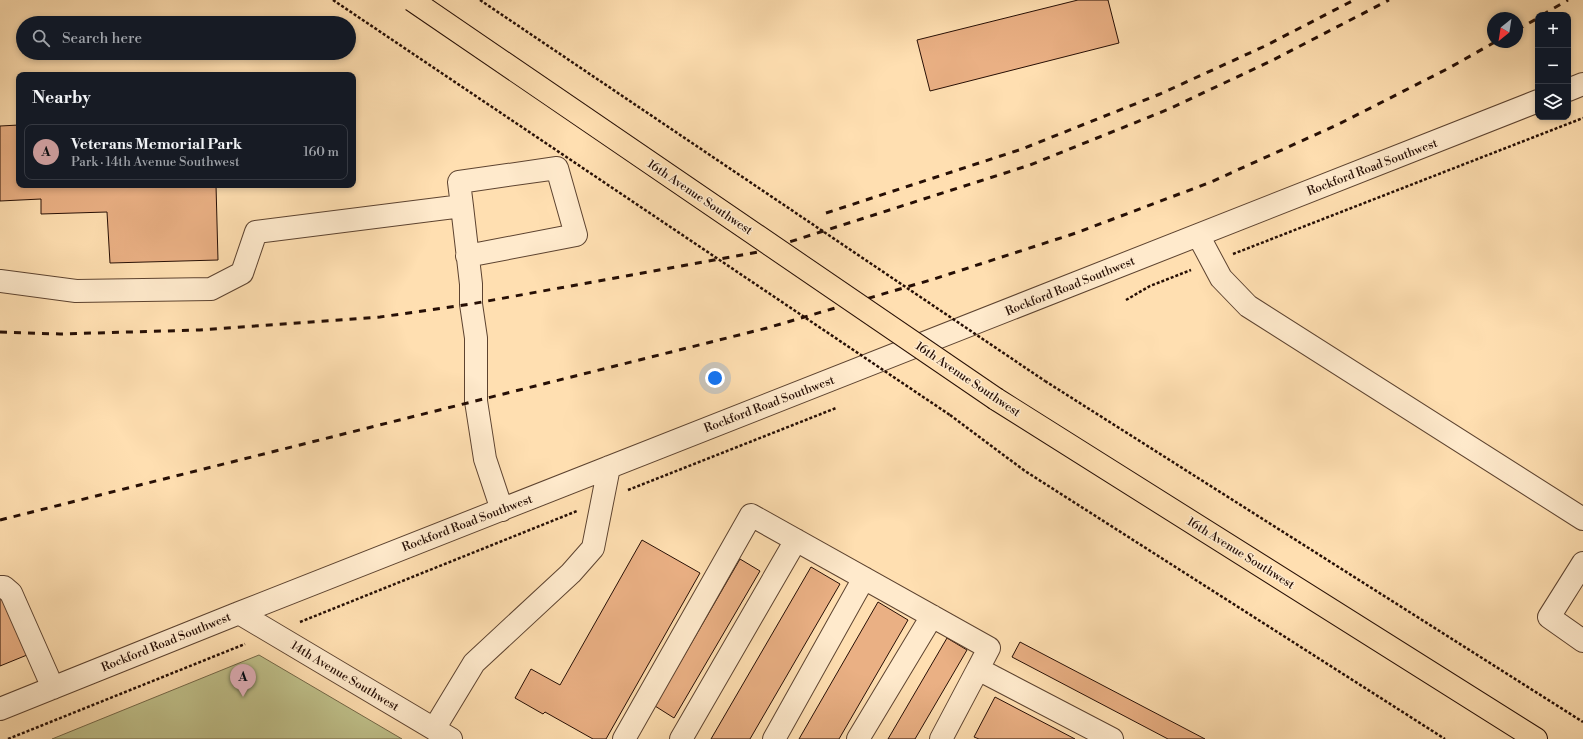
<!DOCTYPE html>
<html lang="en">
<head>
<meta charset="utf-8">
<style>
	:root { --surface:#171b24; --page:#20242c; --text:#f1f3f6; --muted:#9ea1a6; --line:#363941; --accent:#c59692 }
	body { margin:0; font-family:"Libre Bodoni",serif; background:var(--page); color:var(--text) }
	.controls { position:absolute; right:12px; top:12px; display:grid; overflow:hidden; border-radius:8px; box-shadow:0 2px 6px #0003 }
	.controls button { width:36px; height:36px; display:grid; place-items:center; padding:0; border:0; border-bottom:1px solid var(--line); background:var(--surface); color:var(--text); font:20px sans-serif }
	.compass { position:absolute; left:1487px; top:12px; width:36px; height:36px; border-radius:50%; background:var(--surface); box-shadow:0 2px 6px #0003; rotate:210deg }
	.you { position:absolute; left:715px; top:378px; width:14px; height:14px; margin:-10px; border:3px solid #fff; border-radius:50%; background:#1a73e8; box-shadow:0 0 0 6px #1a73e833 }
	.badge { display:grid; place-items:center; width:26px; height:26px; border-radius:50%; background:var(--accent); color:#111; font-size:13px; font-weight:700 }
	.pin { position:absolute; translate:-50% -33px; filter:drop-shadow(0 1px 2px #0008) }
	.pin::after { content:''; position:absolute; top:21px; width:14px; height:12px; background:inherit; clip-path:polygon(0 0,100% 0,50% 100%) }
	.list { margin:0; padding:0; list-style:none }
	h2 { display:flex; justify-content:space-between; align-items:center; height:52px; margin:0; padding:0 16px; font-size:17px }
	h2 small { font-size:13px; font-weight:400; color:var(--muted) }
	.list li { display:grid; grid-template-columns:26px 1fr auto; gap:12px; align-items:center; box-sizing:border-box; height:56px; margin:0 8px 8px; padding:0 8px; border:1px solid var(--line); border-radius:8px }
	.list b { display:block; font-size:15px; white-space:nowrap }
	.list p { margin:0; font-size:13px; white-space:nowrap; color:var(--muted) }
	.list em { font-size:13px; font-style:normal; color:var(--muted) }
	.icon { flex:none; width:22px; height:22px; fill:none; stroke:currentColor; stroke-width:2; stroke-linecap:round; stroke-linejoin:round }
	.map { position:relative; flex:none; width:1583px; height:739px; overflow:hidden }
	.search { position:absolute; background:var(--surface); box-shadow:0 2px 6px #0003; left:16px; top:16px; width:340px; height:44px; display:flex; align-items:center; gap:10px; box-sizing:border-box; padding:0 14px; border-radius:22px; color:var(--muted); font-size:15px }
	.panel { position:absolute; background:var(--surface); box-shadow:0 2px 6px #0003; left:16px; top:72px; width:340px; height:116px; border-radius:8px }
	.map>svg:first-child { display:block }
	.green { fill:#c0c28c; stroke:#746848 }
	.building { fill:#eab084; stroke:#270f05 }
	.lines { fill:none; stroke-linecap:round; stroke-linejoin:round }
	.minor-casing { stroke:#5d4330; stroke-width:24 }
	.major-casing { stroke:#270f05; stroke-width:24 }
	.path { stroke:#270f05; stroke-width:2.5; stroke-dasharray:3 2; stroke-linecap:butt }
	.minor { stroke:#ffeacc; stroke-width:22 }
	.major { stroke:#ffdfb1; stroke-width:22 }
	.rail { stroke:#270f05; stroke-width:3; stroke-dasharray:7 7; stroke-linecap:butt }
	.major-bridge-casing { stroke:#270f05; stroke-width:24; stroke-linecap:butt }
	.path-bridge { stroke:#270f05; stroke-width:2.5; stroke-dasharray:3 2; stroke-linecap:butt }
	.major-bridge { stroke:#ffdfb1; stroke-width:22 }
	.labels { text-anchor:middle; stroke-width:3; stroke-linejoin:round; paint-order:stroke }
	.street-label { font-size:12px; fill:#270f05; stroke:#ffeacc }
</style>
</head>
<body>
<div class="map">
<svg width="1583" height="739" viewBox="0 0 1583 739">
	<rect width="100%" height="100%" fill="#ffdfb1"/>
	<filter id="stains"><feTurbulence type="fractalNoise" baseFrequency=".005" numOctaves="4"/><feColorMatrix values="0 0 0 0 .2 0 0 0 0 .09 0 0 0 0 .02 0 0 0 .5 -.17"/></filter>
	<radialGradient id="worn" r=".72"><stop offset=".6" stop-color="#630" stop-opacity="0"/><stop offset="1" stop-color="#630" stop-opacity=".3"/></radialGradient>
	<path class="green" d="M 259,655 L 402,739 L 52,739 Z"/>
	<path class="building" d="M 1078,0 L 1108,0 L 1119,43 L 930,91 L 917,40 Z
		M 19,125 L 19,185 L 216,185 L 218,260 L 110,263 L 107,212 L 41,214 L 41,199 L 0,201 L 0,126 Z
		M 642,540 L 700,573 L 606,739 L 593,739 L 545,712 L 543,714 L 515,698 L 531,669 L 560,685 Z
		M 740,559 L 760,571 L 674,718 L 655,706 Z
		M 811,567 L 840,584 L 750,739 L 711,739 Z
		M 3,596 L 27,655 L 0,666 L 0,597 Z
		M 878,602 L 908,620 L 839,739 L 799,739 Z
		M 947,638 L 967,650 L 915,739 L 888,739 Z
		M 1020,642 L 1205,739 L 1168,739 L 1012,657 Z
		M 995,697 L 1075,739 L 979,739 L 974,737 Z"/>
	<g class="lines">
		<g class="minor-casing">
			<path id="minor" d="M 1568,90 L 1583,84
				M 462,206 L 459,182 L 557,168 L 576,235 L 467,256
				M 1198,235 L 1221,278 L 1248,306 L 1583,519
				M 0,281 L 76,291 L 211,289 L 242,273 L 256,232 L 462,206 L 471,284 L 471,304 L 476,338 L 476,401 L 485,459 L 502,510
				M 1583,563 L 1549,617 L 1583,641
				M 0,587 L 4,587 L 11,593 L 53,688
				M 239,613 L 451,739
				M 0,709 L 239,613 L 1538,101
				M 434,729 L 474,663 L 571,573 L 593,548 L 609,467
				M 624,739 L 751,515 L 989,648 L 978,669 L 1112,739
				M 681,739 L 796,540
				M 774,739 L 864,578
				M 858,739 L 932,616
				M 941,739 L 978,669"/>
		</g>
		<g class="major-casing">
			<path id="major" d="M 996,399 L 1536,739"/>
		</g>
		<path class="path" d="M 1233,254 L 1583,118
			M 1126,300 L 1150,286 L 1191,270
			M 1045,381 L 1583,722
			M 950,415 L 1025,471 L 1445,739
			M 628,490 L 836,408
			M 300,622 L 577,511
			M 8,739 L 245,644"/>
		<use href="#minor" class="minor"/>
		<use href="#major" class="major"/>
		<path class="rail" d="M 1542,15 L 1568,0
			M 1517,30 L 1538,18
			M 826,213 L 1022,149 L 1160,94 L 1265,46 L 1354,0
			M 0,332 L 60,334 L 200,330 L 380,317 L 471,304 L 758,252 L 1030,165 L 1169,109 L 1273,60 L 1389,0
			M 0,520 L 767,328 L 934,279 L 1076,233 L 1211,182 L 1339,124 L 1449,68 L 1495,42"/>
		<g class="major-bridge-casing">
			<path id="major-bridge" d="M 412,0 L 996,399"/>
		</g>
		<path class="path-bridge" d="M 333,0 L 950,415
			M 480,0 L 1045,381"/>
		<use href="#major-bridge" class="major-bridge"/>
	</g>
	<g class="labels">
		<g class="street-label">
			<text transform="translate(1372 167) rotate(-21)" y="4">Rockford Road Southwest</text>
			<text transform="translate(700 197) rotate(34)" y="4">16th Avenue Southwest</text>
			<text transform="translate(1070 286) rotate(-22)" y="4">Rockford Road Southwest</text>
			<text transform="translate(968 379) rotate(34)" y="4">16th Avenue Southwest</text>
			<text transform="translate(769 404) rotate(-21)" y="4">Rockford Road Southwest</text>
			<text transform="translate(467 523) rotate(-21)" y="4">Rockford Road Southwest</text>
			<text transform="translate(1241 553) rotate(32)" y="4">16th Avenue Southwest</text>
			<text transform="translate(166 642) rotate(-22)" y="4">Rockford Road Southwest</text>
			<text transform="translate(345 676) rotate(31)" y="4">14th Avenue Southwest</text>
		</g>
	</g>
	<rect width="100%" height="100%" filter="url(#stains)"/>
	<rect width="100%" height="100%" fill="url(#worn)"/>
</svg>
<div class="controls">
<button>+</button>
<button>−</button>
<button><svg class="icon" aria-label="layers" viewBox="0 0 24 24"><path d="M12 4l9 5-9 5-9-5zM3 14l9 5 9-5"/></svg></button>
</div>
<svg class="compass" viewBox="-18 -18 36 36"><path d="M0-13l5 13h-10z" fill="#e53935"/><path d="M0 13l5-13h-10z" fill="#9ea1a6"/></svg>
<div class="you"></div>
<div class="pin badge" style="left:243px;top:697px">A</div>
<div class="search"><svg class="icon" aria-label="search" viewBox="0 0 24 24"><circle cx="10" cy="10" r="6"/><path d="M15 15l6 6"/></svg>Search here</div>
<section class="panel">
<h2>Nearby<small></small></h2>
<ul class="list">
<li><span class="badge">A</span><div><b>Veterans Memorial Park</b><p>Park · 14th Avenue Southwest</p></div><em>160 m</em></li>
</ul>
</section>
</div>
</body>
</html>
